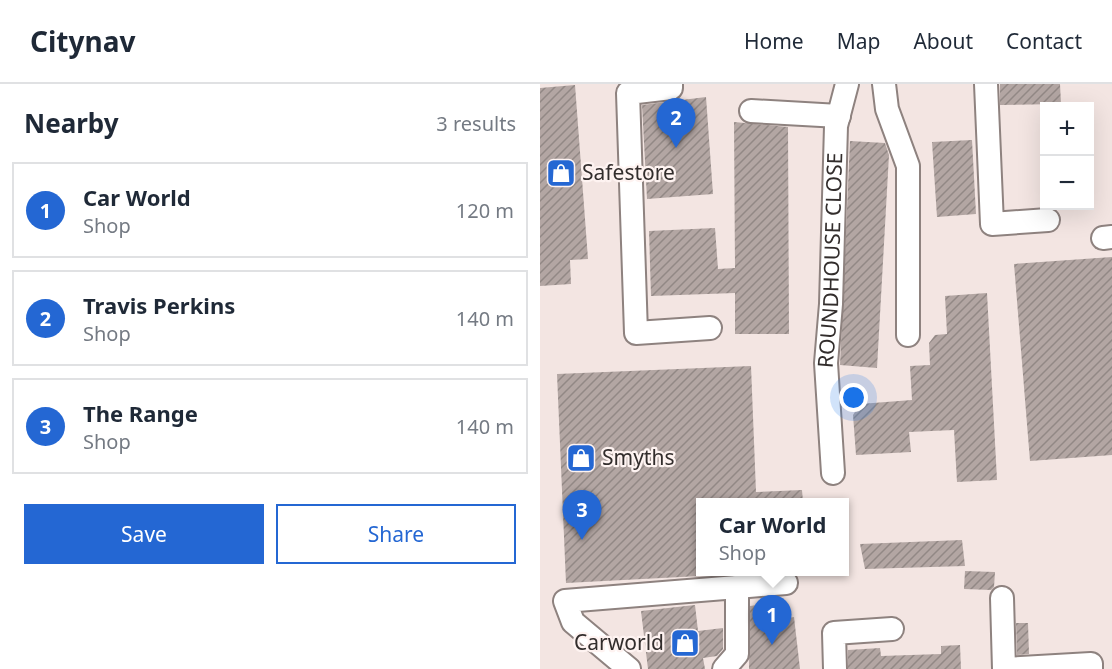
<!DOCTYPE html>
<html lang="en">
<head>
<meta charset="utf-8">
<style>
	:root { --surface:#fff; --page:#f6f6f7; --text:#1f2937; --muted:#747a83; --line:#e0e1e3; --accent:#2467d3 }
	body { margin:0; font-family:"Noto Sans",sans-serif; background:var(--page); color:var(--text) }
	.controls { position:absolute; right:18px; top:18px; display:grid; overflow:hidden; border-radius:0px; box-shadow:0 6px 24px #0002 }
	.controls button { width:54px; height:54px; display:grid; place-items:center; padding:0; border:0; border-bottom:2px solid var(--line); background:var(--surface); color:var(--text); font:30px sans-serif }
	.you { position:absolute; left:314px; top:314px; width:21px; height:21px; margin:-15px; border:4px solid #fff; border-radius:50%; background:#1a73e8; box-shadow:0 0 0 9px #1a73e833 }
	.badge { display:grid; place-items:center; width:39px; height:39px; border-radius:50%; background:var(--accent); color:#fff; font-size:20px; font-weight:700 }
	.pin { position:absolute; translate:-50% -50px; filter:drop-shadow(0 2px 3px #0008) }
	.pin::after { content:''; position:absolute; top:32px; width:21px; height:18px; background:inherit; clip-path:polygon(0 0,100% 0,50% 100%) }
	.popup { position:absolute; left:156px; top:414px; width:153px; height:78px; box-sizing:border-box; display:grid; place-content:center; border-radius:0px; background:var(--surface); filter:drop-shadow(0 2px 4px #0005); font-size:20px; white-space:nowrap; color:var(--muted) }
	.popup b { font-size:22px; color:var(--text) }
	.popup::after { content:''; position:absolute; left:50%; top:100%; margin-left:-12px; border:12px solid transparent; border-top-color:var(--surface) }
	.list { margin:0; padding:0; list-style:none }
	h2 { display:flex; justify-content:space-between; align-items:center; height:78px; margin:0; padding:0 24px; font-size:26px }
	h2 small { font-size:20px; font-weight:400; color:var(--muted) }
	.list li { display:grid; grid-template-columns:39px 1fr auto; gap:18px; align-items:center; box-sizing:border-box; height:96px; margin:0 12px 12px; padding:0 12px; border:2px solid var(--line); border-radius:0px }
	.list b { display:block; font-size:22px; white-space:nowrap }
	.list p { margin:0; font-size:20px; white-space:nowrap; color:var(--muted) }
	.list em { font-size:20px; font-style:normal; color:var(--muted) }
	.actions { display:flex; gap:12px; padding:18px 24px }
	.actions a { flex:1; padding:14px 0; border:2px solid var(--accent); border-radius:0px; text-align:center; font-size:21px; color:var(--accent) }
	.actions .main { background:var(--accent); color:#fff }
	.map { position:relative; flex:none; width:572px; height:585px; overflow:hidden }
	header { display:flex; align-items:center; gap:36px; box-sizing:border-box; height:84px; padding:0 30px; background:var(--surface); border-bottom:2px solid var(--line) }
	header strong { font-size:28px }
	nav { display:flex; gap:33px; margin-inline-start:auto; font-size:21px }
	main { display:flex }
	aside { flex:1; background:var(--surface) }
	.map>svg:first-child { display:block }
	.building { fill:url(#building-hatch) }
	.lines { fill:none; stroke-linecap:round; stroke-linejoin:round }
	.minor-casing { stroke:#8e827f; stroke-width:26 }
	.minor { stroke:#fff; stroke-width:22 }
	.labels { text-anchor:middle; stroke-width:4.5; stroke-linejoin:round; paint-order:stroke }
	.poi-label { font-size:21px; fill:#322d2c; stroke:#fef3f1; text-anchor:start }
	.street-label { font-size:21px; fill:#322d2c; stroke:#fef3f1 }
</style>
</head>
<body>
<header>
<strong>Citynav</strong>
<nav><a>Home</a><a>Map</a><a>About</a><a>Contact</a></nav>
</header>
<main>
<aside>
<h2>Nearby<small>3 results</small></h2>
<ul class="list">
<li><span class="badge">1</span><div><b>Car World</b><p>Shop</p></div><em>120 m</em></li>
<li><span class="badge">2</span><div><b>Travis Perkins</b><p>Shop</p></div><em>140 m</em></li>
<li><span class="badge">3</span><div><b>The Range</b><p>Shop</p></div><em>140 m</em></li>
</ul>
<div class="actions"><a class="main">Save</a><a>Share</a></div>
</aside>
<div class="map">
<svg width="572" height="585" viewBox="0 0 572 585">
	<defs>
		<pattern id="building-hatch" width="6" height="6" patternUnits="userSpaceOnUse" patternTransform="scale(1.5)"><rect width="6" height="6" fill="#b3a6a3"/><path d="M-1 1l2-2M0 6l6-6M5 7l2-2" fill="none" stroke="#928885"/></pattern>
	</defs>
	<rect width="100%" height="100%" fill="#f3e5e2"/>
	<path class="building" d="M 460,0 L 520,0 L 521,20 L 460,21 Z
		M 35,1 L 48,175 L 30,176 L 31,200 L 0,202 L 0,4 Z
		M 166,13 L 173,110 L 107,115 L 102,21 Z
		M 194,38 L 248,43 L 249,250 L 195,250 L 195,209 L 111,212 L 109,147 L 175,144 L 178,185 L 195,184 Z
		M 432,56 L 436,130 L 397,133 L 392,58 Z
		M 310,57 L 345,59 L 349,71 L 337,284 L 300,281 Z
		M 572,173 L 572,371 L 490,377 L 474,180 Z
		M 447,209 L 457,396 L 417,398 L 414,346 L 369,348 L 371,368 L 316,371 L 313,331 L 320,320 L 372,316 L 370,282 L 390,281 L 389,259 L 395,251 L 407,250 L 405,212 Z
		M 211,282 L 216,408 L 262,406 L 263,418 L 160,418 L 160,492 L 26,499 L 17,290 Z
		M 422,456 L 425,482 L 325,485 L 320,460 Z
		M 425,487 L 455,488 L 454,503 L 451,506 L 424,505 Z
		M 231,519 L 233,537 L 254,533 L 260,585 L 209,585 L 210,522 Z
		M 155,521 L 158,547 L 183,544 L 183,565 L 177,572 L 163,574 L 165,585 L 108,585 L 101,527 Z
		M 476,539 L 488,539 L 489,570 L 477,571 Z
		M 420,561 L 421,585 L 308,585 L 308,566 L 340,564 L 341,572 L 401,570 L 401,562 Z"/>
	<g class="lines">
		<g class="minor-casing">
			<g id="minor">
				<path d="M 131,0 L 131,4 L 88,9 L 96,249 L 170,244"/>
				<path d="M 344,0 L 347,25 L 368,82 L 368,251"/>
				<path d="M 446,0 L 452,140 L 508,136"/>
				<path d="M 211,27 L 299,32"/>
				<path d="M 563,154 L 572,153"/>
				<path id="s1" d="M 293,389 L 286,279 L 291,220 L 296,42 L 307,0"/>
				<path d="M 197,503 L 246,499"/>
				<path d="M 462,514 L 464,585"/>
				<path d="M 89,585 L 33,538 L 25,517 L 197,503 L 197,570 L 184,585"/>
				<path d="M 295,585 L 294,549 L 352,545"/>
				<path d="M 464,585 L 551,580 L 551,585"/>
			</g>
		</g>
		<use href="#minor" class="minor"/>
	</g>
	<defs>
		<g id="shop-square" transform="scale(1.5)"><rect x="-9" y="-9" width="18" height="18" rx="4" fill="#2467d3" stroke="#fef3f1"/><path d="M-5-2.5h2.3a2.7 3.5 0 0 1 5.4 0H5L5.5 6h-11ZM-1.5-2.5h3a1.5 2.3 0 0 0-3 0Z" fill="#fff"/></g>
	</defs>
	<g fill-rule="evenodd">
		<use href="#shop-square" x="21" y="89"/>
		<use href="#shop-square" x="41" y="374"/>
		<use href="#shop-square" x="145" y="559"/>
	</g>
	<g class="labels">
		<g class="poi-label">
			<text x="42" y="96">Safestore</text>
			<text x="62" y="381">Smyths</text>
			<text x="124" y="566" text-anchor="end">Carworld</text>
		</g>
		<g class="street-label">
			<text dy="7" stroke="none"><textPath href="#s1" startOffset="213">ROUNDHOUSE CLOSE</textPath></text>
		</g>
	</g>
</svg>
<div class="controls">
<button>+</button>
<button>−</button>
</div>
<div class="you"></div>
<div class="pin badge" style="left:232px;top:561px">1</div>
<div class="popup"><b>Car World</b>Shop</div>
<div class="pin badge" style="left:136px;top:64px">2</div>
<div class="pin badge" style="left:42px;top:456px">3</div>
</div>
</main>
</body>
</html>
